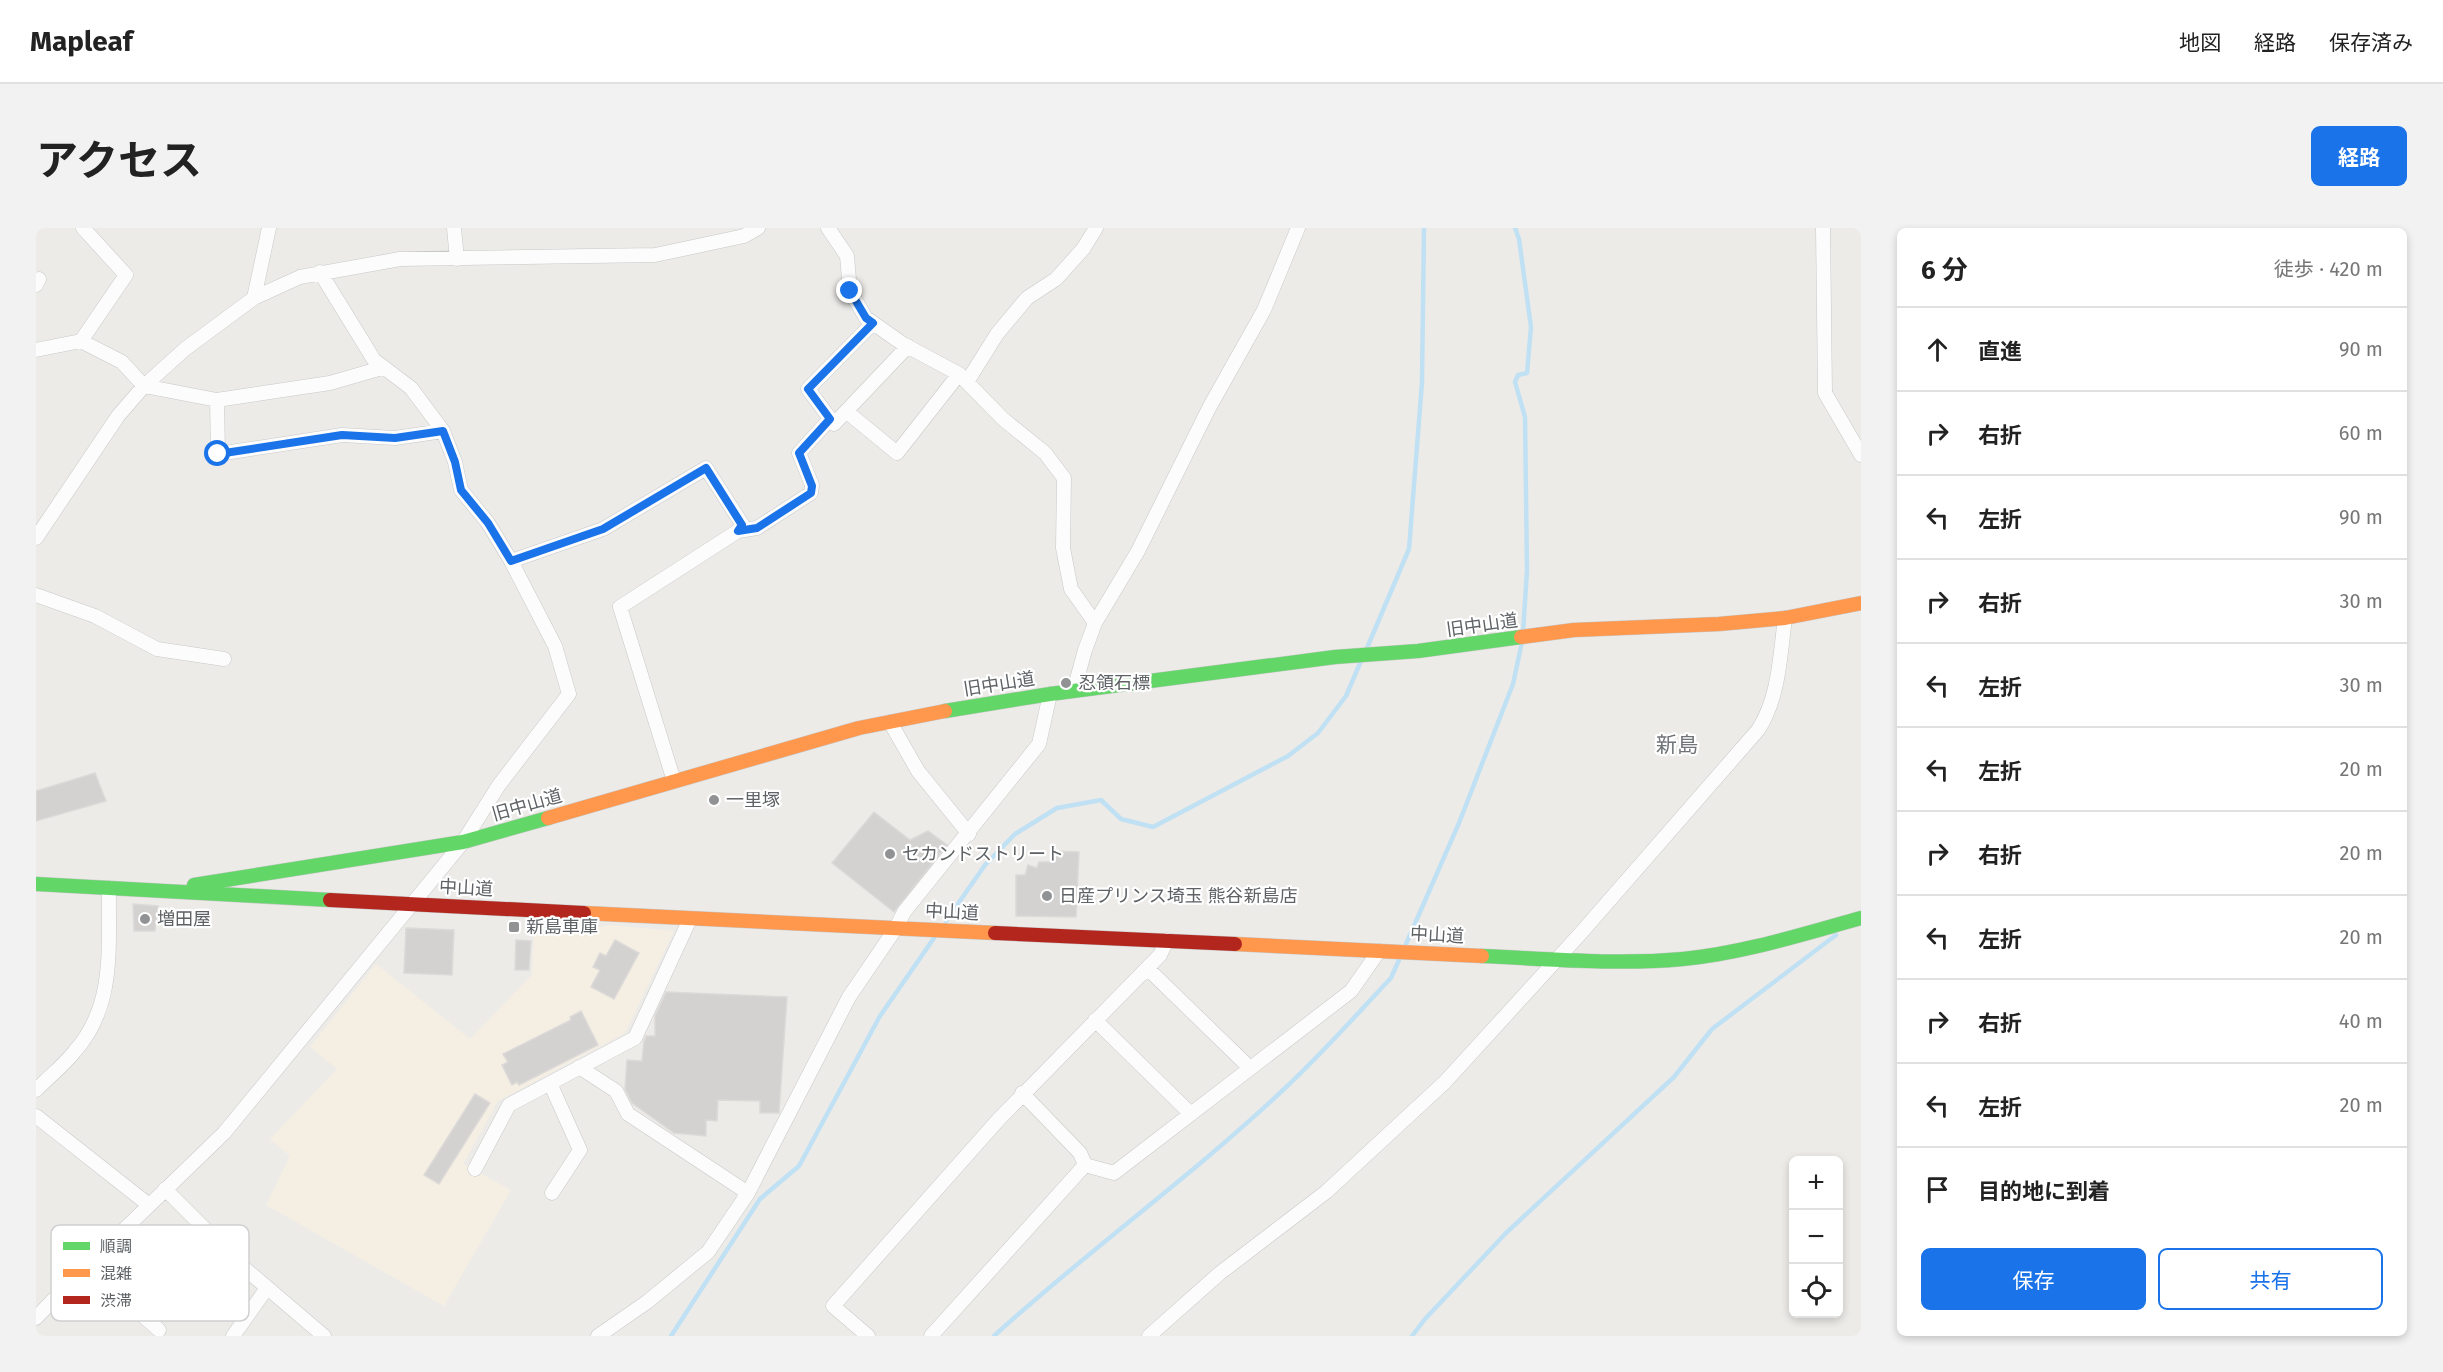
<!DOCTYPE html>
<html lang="ja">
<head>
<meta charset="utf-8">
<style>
	:root { --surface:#fff; --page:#f2f2f2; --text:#222; --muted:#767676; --line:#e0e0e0; --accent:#1a73e8 }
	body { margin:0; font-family:"Fira Sans","Noto Sans JP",sans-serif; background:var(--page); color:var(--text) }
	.controls { position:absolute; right:18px; bottom:18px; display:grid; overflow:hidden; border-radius:9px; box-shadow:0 3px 9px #0003 }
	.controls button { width:54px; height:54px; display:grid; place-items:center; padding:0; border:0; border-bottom:2px solid var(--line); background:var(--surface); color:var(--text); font:30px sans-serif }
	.stop { position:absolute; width:18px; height:18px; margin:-14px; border:4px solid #1a73e8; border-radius:50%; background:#fff }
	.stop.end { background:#1a73e8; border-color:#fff; box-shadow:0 2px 6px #0008 }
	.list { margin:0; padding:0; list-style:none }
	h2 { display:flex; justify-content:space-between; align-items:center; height:78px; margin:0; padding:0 24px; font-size:26px }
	h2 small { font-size:20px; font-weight:400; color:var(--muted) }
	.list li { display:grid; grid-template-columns:39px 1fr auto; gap:18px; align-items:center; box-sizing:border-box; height:84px; padding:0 24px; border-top:2px solid var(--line) }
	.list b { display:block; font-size:22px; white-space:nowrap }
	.list em { font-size:20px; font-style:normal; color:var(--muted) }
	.actions { display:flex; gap:12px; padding:18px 24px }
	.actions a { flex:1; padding:14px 0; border:2px solid var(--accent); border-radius:9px; text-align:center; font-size:21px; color:var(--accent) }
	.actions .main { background:var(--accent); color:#fff }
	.icon { flex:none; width:33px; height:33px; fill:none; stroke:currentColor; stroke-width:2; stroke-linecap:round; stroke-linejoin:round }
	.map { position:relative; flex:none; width:1825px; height:1108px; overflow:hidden; border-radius:9px }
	header { display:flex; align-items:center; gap:36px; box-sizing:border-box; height:84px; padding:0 30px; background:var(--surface); border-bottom:2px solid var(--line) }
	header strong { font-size:28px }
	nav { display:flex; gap:33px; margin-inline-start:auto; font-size:21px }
	.intro { display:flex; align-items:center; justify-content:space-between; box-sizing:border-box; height:144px; padding:0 36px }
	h1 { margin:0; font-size:42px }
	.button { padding:15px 27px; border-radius:9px; background:var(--accent); color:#fff; font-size:21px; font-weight:700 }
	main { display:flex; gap:36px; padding:0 36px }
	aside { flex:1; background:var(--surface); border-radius:9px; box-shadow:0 3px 9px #0003 }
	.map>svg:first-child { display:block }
	.commercial { fill:#f5efe3 }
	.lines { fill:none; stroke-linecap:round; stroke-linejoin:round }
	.stream { stroke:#c0e0f3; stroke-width:4.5 }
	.building { fill:#d4d2d1; stroke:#dcdad8; stroke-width:1.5 }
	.street-casing { stroke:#c7c8c8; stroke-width:15 }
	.fast-casing { stroke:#c7c8c8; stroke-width:15 }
	.slow-casing { stroke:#c7c8c8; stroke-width:15 }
	.jam-casing { stroke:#c7c8c8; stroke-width:15 }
	.street { stroke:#fcfcfc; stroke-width:14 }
	.fast { stroke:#63d668; stroke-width:14 }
	.slow { stroke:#ff974d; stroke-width:14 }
	.jam { stroke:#b3261e; stroke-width:14 }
	.route { stroke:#1a73e8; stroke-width:8 }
	.poi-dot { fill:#909293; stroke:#fff; stroke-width:2 }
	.labels { text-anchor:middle; stroke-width:4.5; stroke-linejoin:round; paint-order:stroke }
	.street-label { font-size:18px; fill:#5e6265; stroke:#fff }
	.poi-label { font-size:18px; fill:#5e6265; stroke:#fff; text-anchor:start }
	.quarter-label { font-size:21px; fill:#6f7477; stroke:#fff }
	.key { fill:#fff; stroke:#cfd0d1; stroke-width:1.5 }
	.key-label { font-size:16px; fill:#5e6265 }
</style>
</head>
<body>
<header>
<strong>Mapleaf</strong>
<nav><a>地図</a><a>経路</a><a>保存済み</a></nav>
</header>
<div class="intro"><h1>アクセス</h1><a class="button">経路</a></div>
<main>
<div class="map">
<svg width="1825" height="1108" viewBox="0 0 1825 1108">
	<rect width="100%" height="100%" fill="#edebe8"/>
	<path class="commercial" d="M 573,697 L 638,703 L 589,805 L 462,873 L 427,936 L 475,962 L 408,1078 L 230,977 L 254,928 L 234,911 L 301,841 L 274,819 L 340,736 L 434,811 L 496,747 L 498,701 L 543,703 Z"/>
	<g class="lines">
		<path class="stream" d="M 1479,0 L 1483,11 L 1495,99 L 1491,145 L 1482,147 L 1479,154 L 1489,189 L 1491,342 L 1487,405
			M 1331,420 L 1373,321 L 1386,154 L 1388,0
			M 910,693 L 949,637 L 979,606 L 1021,580 L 1065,572 L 1085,591 L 1117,599 L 1252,528 L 1282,505 L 1310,468 L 1325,433
			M 1370,716 L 1423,595 L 1477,456 L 1486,414
			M 635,1108 L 724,971 L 763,938 L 844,788 L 898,710
			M 958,1108 C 1051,1023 1155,949 1247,862 C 1285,827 1320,787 1355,750 L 1363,732
			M 1376,1108 L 1389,1091 L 1470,1005 L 1638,849 L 1676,801 L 1800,707"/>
	</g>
	<path class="building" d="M 59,545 L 70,573 L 0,593 L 0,563 Z
		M 838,584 L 874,612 L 892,603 L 911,617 L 858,684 L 796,635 Z
		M 1017,623 L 1043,624 L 1040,689 L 980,688 L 980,647 L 989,647 L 992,637 L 1001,640 L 1003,634 L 1016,634 Z
		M 97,676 L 122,678 L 119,703 L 98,703 Z
		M 370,700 L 418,702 L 416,747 L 368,745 Z
		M 480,712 L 495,713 L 493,742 L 479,742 Z
		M 579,712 L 603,725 L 578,771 L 555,759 L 564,742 L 557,739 L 564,725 L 570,728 Z
		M 630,764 L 751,769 L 743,885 L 724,885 L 724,873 L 682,872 L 681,893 L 670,892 L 670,908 L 638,905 L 596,875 L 589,861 L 591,832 L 606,833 L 608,813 L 610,808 L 619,808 L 619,788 Z
		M 545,783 L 562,817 L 483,857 L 481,854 L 476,857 L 466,837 L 472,834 L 467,826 L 535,792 L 534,789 Z
		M 439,866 L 454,875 L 403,956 L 388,947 Z"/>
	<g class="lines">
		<g class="street-casing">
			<path id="street" d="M 47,0 L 90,47 L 45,113 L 86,134 L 108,158 L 181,172 L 294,155 L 346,140
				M 418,0 L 421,31
				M 792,0 L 811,28 L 814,63 L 830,90 L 867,116 L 923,146 L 967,191 L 1009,225 L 1028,250 L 1027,320 L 1035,361 L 1059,395
				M 1787,0 L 1789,165 L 1825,227
				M 0,57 L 3,51
				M 218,70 L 233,0
				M 837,95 L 772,161 L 798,196 L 872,118
				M 0,122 L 45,113
				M 931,154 L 961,106 L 991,70 L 1020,51 L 1047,21 L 1060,0
				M 181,172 L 182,226 L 306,207 L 359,210 L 407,203
				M 811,184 L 861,225 L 923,146
				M 702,303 L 721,300 L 775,265 L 776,257 L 763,225 L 794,191
				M 0,310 L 82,188 L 108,158 L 149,121 L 218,70 L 264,49 L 364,31 L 619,27 L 708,8 L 722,0
				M 475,333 L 567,301 L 670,240 L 706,296 L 702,303 L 584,379 L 638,553
				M 0,367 L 59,388 L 121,421 L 188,431
				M 1038,462 L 1049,422 L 1059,395 L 1102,323 L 1173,180 L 1228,82 L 1262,0
				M 854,494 L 882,543 L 933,606
				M 1111,740 L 1214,840
				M 1059,792 L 1155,886
				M 543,839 L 580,863 L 592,886 L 712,965
				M 514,855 L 544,922 L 516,965
				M 0,862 C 13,849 28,837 39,823 C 80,777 72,717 73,660
				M 986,865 L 1044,925 L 1049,937 L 1078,945 L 1315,763 L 1343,723
				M 0,888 L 113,977
				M 439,941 L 473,877 L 599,810 L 654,691
				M 129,961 L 207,1039 L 288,1108
				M 51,1038 L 123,1102
				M 0,1090 L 38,1050 L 188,905 L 427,614 L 463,557 L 533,466 L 519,418 L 475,333 L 452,295 L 425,262 L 419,234 L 407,203 L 375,160 L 338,132 L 284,44
				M 197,1108 L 231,1060
				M 562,1108 L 611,1074 L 672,1024 L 712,965 L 813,769 L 860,700 L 868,684 L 1003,516 L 1014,466
				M 832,1108 L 797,1078 L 963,891 L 1124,727 L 1131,712
				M 895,1108 L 1049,937
				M 1113,1108 L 1184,1045 L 1290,964 L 1409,854 L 1544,706 L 1722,502 C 1743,470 1744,428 1749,390"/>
		</g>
		<g class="fast-casing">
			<path id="fast" d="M 909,483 L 1014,466 L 1299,429 L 1382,423 L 1485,409
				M 0,656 L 294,672
				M 158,657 L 427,614 L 512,590
				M 1446,728 C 1513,731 1581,737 1647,731 C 1708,725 1767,706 1825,690"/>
		</g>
		<g class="slow-casing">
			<path id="slow" d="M 1485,409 L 1538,402 L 1683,396 L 1749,390 L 1825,375
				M 512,590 L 823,500 L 909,483
				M 548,685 L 959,705
				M 1199,716 L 1446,728"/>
		</g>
		<g class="jam-casing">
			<path id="jam" d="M 294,672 L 548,685
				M 959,705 L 1199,716"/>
		</g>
		<use href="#street" class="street"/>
		<use href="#fast" class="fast"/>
		<use href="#slow" class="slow"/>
		<use href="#jam" class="jam"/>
	</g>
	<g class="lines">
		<path class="route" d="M 182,226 L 306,207 L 359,210 L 407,203 L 419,234 L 425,262 L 452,295 L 475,333 L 567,301 L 670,240 L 706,297 L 702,303 L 721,300 L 775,265 L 776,258 L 763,225 L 794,191 L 772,161 L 837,95 L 830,90 L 814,63"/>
	</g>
	<g class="poi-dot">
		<circle cx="1030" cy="455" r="6"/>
		<circle cx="678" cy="572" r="6"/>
		<circle cx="854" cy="626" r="6"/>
		<circle cx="1011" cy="668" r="6"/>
		<circle cx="109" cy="691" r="6"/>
		<rect x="472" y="693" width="12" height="12" rx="3"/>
	</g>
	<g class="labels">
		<g class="street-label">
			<text transform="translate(1446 397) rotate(-8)" y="6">旧中山道</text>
			<text transform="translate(963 456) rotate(-9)" y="6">旧中山道</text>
			<text transform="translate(491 577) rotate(-16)" y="6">旧中山道</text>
			<text transform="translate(430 660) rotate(3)" y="6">中山道</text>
			<text transform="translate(916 684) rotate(3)" y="6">中山道</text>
			<text transform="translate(1401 707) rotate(3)" y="6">中山道</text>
		</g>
		<g class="poi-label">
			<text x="1042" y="461">忍領石標</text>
			<text x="690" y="578">一里塚</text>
			<text x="866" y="632">セカンドストリート</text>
			<text x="1023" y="674">日産プリンス埼玉 熊谷新島店</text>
			<text x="121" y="697">増田屋</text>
			<text x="490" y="705">新島車庫</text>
		</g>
		<g class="quarter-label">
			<text x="1641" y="524">新島</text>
		</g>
	</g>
	<rect x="15" y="997" width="198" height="96" rx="9" class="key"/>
	<rect x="27" y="1014" width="27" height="8" fill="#63d668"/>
	<rect x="27" y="1041" width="27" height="8" fill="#ff974d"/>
	<rect x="27" y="1068" width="27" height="8" fill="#b3261e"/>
	<g class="key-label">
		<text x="64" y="1024">順調</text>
		<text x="64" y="1051">混雑</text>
		<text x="64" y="1078">渋滞</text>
	</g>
</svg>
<div class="controls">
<button>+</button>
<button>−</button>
<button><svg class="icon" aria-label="locate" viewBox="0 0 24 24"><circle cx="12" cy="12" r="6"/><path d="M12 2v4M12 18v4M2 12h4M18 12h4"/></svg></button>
</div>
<div class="stop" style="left:182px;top:226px"></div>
<div class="stop end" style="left:814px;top:63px"></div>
</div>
<aside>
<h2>6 分<small>徒歩 · 420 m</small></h2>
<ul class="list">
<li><svg class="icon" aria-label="ahead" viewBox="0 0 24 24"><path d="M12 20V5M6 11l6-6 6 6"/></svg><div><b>直進</b></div><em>90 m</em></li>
<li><svg class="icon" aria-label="right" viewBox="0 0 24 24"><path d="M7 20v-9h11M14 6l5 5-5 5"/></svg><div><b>右折</b></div><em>60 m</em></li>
<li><svg class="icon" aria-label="left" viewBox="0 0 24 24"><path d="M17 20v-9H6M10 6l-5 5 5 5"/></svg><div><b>左折</b></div><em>90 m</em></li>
<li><svg class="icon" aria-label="right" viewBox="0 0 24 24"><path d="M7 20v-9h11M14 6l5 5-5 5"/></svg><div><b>右折</b></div><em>30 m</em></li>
<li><svg class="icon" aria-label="left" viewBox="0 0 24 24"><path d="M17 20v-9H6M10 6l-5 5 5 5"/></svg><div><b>左折</b></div><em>30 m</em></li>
<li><svg class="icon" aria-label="left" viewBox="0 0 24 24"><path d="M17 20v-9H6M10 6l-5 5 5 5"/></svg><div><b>左折</b></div><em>20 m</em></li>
<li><svg class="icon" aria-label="right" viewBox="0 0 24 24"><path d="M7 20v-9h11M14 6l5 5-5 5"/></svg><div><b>右折</b></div><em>20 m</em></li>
<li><svg class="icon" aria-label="left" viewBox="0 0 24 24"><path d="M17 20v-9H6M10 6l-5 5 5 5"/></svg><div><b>左折</b></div><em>20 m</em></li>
<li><svg class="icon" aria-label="right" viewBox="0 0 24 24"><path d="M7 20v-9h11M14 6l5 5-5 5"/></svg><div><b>右折</b></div><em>40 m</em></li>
<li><svg class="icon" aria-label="left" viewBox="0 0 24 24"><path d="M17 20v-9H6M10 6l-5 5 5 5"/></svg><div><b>左折</b></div><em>20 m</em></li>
<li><svg class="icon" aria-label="arrive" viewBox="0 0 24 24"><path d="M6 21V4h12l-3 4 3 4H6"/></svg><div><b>目的地に到着</b></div></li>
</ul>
<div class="actions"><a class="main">保存</a><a>共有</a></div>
</aside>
</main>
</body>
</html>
